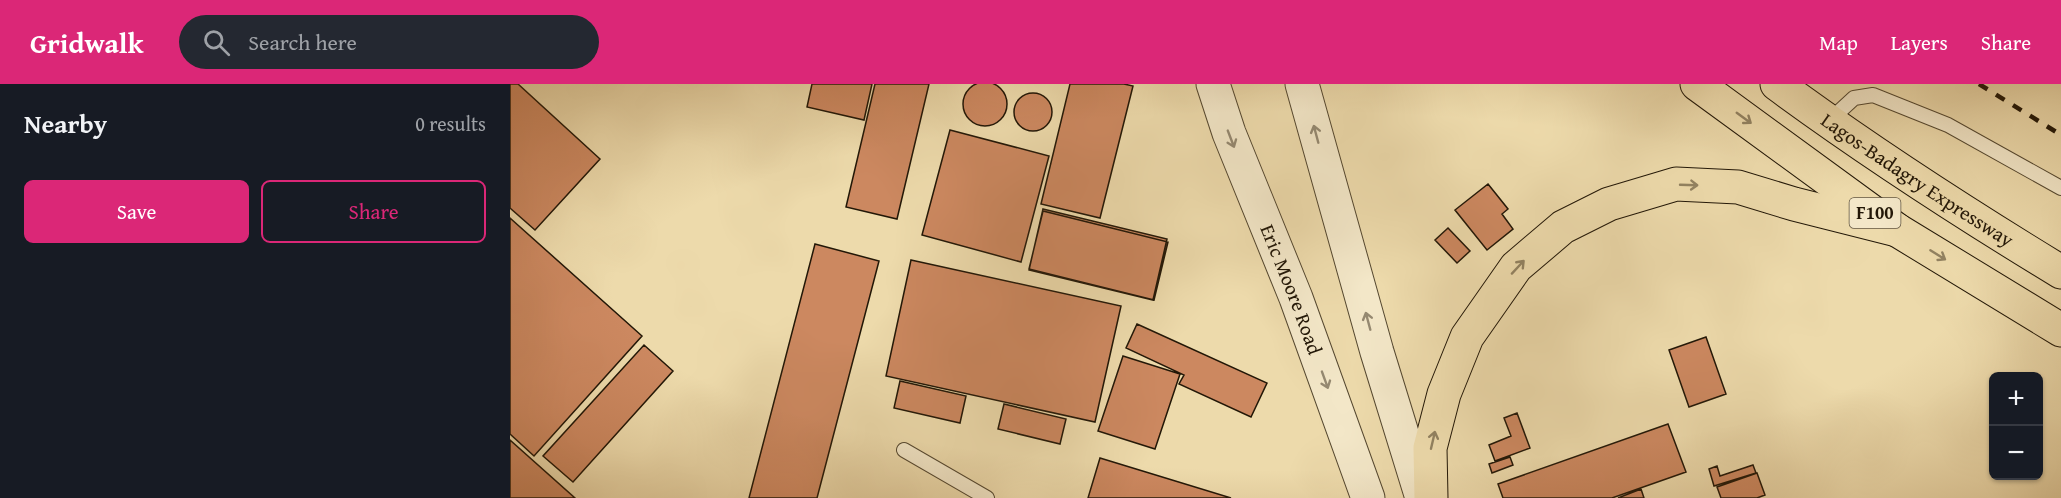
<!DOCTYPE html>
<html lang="en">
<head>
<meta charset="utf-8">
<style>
	:root { --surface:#171b24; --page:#242831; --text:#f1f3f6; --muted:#9ea1a6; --line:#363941; --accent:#db2777 }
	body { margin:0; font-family:"Gentium Book Plus",serif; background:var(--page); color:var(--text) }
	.controls { position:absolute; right:18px; bottom:18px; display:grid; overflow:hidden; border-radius:9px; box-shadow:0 2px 4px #0004 }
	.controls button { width:54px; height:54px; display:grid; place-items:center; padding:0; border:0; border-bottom:2px solid var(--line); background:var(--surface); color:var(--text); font:30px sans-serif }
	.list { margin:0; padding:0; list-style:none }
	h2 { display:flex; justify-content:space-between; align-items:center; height:78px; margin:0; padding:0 24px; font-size:26px }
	h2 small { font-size:20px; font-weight:400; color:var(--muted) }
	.actions { display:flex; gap:12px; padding:18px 24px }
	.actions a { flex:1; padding:14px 0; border:2px solid var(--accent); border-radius:9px; text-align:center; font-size:21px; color:var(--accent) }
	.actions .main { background:var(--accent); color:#fff }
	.icon { flex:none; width:33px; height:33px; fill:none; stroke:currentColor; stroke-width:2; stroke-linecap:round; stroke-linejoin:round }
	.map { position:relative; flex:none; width:1551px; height:414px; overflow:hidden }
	header { display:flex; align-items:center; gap:36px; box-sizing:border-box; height:84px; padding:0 30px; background:var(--accent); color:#fff }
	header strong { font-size:28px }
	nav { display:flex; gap:33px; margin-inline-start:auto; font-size:21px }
	.search { width:420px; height:54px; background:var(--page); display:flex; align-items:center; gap:15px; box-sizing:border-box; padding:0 21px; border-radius:33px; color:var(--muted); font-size:22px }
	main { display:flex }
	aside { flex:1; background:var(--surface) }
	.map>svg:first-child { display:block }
	.building { fill:#cc8860; stroke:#221707; stroke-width:1.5 }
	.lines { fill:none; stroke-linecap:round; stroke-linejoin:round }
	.service-casing { stroke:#554830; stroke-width:16 }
	.tertiary-casing { stroke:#554830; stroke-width:35 }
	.trunk-casing { stroke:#221707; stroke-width:35 }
	.service { stroke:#f3e7c8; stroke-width:14 }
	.tertiary { stroke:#f3e7c8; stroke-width:33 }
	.trunk { stroke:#eddaab; stroke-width:33 }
	.rail { stroke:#221707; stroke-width:4.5; stroke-dasharray:10 10; stroke-linecap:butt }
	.oneway { stroke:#928261 }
	.oneway2 { stroke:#958971 }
	.labels { text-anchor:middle; stroke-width:5; stroke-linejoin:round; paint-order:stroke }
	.shield { fill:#f3e7c8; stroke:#615541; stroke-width:1.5 }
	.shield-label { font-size:18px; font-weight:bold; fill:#221707 }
	.street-label { font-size:20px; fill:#221707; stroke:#f3e7c8 }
</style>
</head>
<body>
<header>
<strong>Gridwalk</strong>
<div class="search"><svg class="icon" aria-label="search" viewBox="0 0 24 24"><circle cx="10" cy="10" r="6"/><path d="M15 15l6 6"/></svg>Search here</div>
<nav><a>Map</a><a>Layers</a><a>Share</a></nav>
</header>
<main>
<aside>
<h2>Nearby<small>0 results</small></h2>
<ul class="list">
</ul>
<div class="actions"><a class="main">Save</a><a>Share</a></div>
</aside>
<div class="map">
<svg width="1551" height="414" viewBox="0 0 1551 414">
	<rect width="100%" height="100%" fill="#eddaab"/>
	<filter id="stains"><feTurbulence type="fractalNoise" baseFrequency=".00333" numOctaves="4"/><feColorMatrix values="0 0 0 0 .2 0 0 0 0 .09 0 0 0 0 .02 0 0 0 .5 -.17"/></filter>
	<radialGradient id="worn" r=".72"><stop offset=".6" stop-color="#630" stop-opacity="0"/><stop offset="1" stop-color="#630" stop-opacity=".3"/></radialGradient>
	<path class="building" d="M453 20a22 22 0 1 1 44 0a22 22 0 1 1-44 0Z
		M 0,0 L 8,0 L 90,75 L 25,146 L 0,124 Z
		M 302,0 L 362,0 L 354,36 L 297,23 Z
		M 365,0 L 419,0 L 387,135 L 336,123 Z
		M 560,0 L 614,0 L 623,2 L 590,134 L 531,120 Z
		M504 28a19 19 0 1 1 38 0a19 19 0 1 1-38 0Z
		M 440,46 L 539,72 L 511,178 L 412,151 Z
		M 978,100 L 998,125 L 992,130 L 1003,145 L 977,166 L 945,126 Z
		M 533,125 L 657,155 L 643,216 L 519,186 Z
		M 533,127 L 658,158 L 644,216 L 519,185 Z
		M 0,134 L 132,252 L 24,372 L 0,350 Z
		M 938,144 L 960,167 L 947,179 L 925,156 Z
		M 305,160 L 369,177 L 307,414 L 239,414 Z
		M 401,176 L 611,222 L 585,338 L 376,292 Z
		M 627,240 L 757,299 L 741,333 L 669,300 L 674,291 L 616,264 Z
		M 1196,253 L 1216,310 L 1179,323 L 1159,266 Z
		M 134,261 L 163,287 L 63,398 L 33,372 Z
		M 613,272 L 670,290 L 645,365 L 588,347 Z
		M 390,297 L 456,312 L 450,339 L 384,324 Z
		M 494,320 L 556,335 L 550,360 L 488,345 Z
		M 1007,329 L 1020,364 L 985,377 L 979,361 L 1001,352 L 994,334 Z
		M 1158,340 L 1176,388 L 1102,414 L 993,414 L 988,400 Z
		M 0,356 L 65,414 L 0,414 Z
		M 1000,373 L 1003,381 L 982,389 L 979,380 Z
		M 590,374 L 721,414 L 578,414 Z
		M 1243,381 L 1246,389 L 1204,402 L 1199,385 L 1207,382 L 1210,392 Z
		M 1247,389 L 1255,411 L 1247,414 L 1211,414 L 1207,403 Z
		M 1131,405 L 1134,414 L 1108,414 Z"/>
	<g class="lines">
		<g class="service-casing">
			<path id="service" d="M 1318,38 L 1344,14 L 1363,11 L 1438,41 L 1551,104
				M 394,366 L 477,414"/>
		</g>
		<g class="tertiary-casing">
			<g id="tertiary">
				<path id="s1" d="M 703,0 L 719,49 L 786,214 L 858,414"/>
				<path d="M 792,0 L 867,268 L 912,414"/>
			</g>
		</g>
		<g class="trunk-casing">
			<g id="trunk">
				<path d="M 1187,0 L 1387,146 L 1551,246"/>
				<path id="s2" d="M 1267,0 C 1358,67 1454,129 1551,188"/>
				<path d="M 921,414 L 920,364 L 934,310 L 957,253 L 1006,183 L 1053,143 L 1099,120 L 1166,100 L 1228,103 L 1284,120 L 1387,146"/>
			</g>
		</g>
		<use href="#service" class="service"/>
		<use href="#tertiary" class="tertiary"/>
		<use href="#trunk" class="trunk"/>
		<path class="rail" d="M 1469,0 L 1551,51"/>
	</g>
	<defs><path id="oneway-shaft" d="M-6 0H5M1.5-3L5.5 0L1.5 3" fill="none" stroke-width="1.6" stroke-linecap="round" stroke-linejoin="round" transform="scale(1.5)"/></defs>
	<g class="oneway">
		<use href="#oneway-shaft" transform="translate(1234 34) rotate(36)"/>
		<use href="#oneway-shaft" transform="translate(1179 101) rotate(2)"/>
		<use href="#oneway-shaft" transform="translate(1428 171) rotate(32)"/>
		<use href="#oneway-shaft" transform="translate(1008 183) rotate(-47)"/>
		<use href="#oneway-shaft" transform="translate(923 356) rotate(-77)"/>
	</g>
	<g class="oneway2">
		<use href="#oneway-shaft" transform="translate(806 50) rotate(-105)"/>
		<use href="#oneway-shaft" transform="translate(721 55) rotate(69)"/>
		<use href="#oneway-shaft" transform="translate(858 237) rotate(-105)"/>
		<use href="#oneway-shaft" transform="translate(815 296) rotate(70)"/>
	</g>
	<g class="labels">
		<rect class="shield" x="1339.5" y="114" width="51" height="30" rx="4.5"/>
		<g class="shield-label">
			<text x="1365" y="135">F100</text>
		</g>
		<g class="street-label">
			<text dy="7" stroke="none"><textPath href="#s2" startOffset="170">Lagos-Badagry Expressway</textPath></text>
			<text dy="7" stroke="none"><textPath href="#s1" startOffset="220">Eric Moore Road</textPath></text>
		</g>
	</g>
	<rect width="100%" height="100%" filter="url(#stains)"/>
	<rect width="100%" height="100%" fill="url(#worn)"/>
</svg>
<div class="controls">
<button>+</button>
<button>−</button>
</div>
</div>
</main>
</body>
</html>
